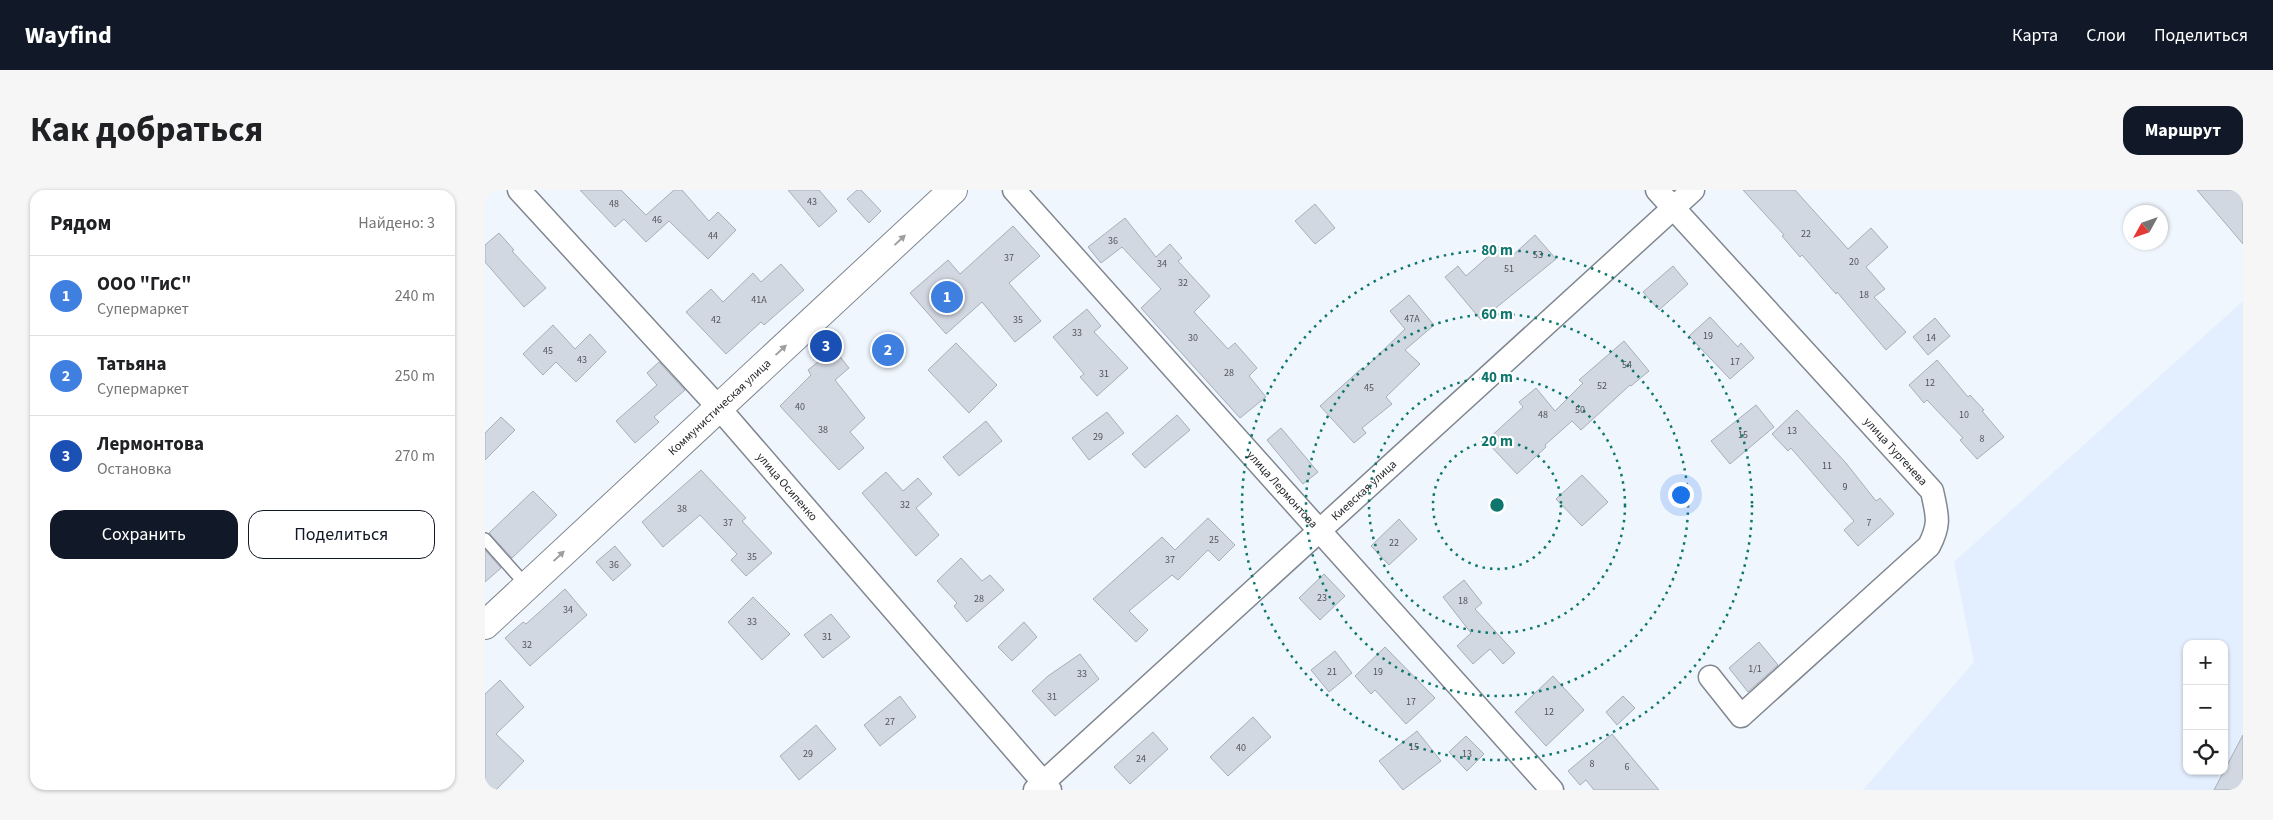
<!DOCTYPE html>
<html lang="ru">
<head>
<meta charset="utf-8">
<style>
	:root { --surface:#fff; --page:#f6f6f6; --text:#202124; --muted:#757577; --line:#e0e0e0; --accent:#111827 }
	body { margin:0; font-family:"Source Sans 3",sans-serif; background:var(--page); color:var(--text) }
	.controls { position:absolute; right:15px; bottom:15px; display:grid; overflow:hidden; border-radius:10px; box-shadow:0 1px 4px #0004 }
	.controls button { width:45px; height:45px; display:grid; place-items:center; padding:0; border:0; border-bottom:1px solid var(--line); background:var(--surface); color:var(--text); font:25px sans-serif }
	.compass { position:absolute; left:1638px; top:15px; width:45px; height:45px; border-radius:50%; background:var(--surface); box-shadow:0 1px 4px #0004; rotate:230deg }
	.you { position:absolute; left:1195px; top:304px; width:18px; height:18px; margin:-12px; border:4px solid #fff; border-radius:50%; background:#1a73e8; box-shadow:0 0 0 8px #1a73e833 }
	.badge { display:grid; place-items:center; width:32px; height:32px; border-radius:50%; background:var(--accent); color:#fff; font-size:16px; font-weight:700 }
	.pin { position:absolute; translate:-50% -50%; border:2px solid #fff; box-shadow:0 1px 5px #0006 }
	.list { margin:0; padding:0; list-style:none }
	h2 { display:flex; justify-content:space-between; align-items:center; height:65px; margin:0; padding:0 20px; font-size:21px }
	h2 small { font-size:16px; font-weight:400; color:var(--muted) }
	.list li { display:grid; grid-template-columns:32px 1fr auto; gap:15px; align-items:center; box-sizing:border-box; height:80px; padding:0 20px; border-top:1px solid var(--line) }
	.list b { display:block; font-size:19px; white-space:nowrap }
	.list p { margin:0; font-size:16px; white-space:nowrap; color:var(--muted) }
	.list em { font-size:16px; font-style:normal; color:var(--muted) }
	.actions { display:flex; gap:10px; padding:15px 20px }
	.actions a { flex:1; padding:11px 0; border:1px solid var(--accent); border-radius:15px; text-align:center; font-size:18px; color:var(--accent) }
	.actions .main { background:var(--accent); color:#fff }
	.icon { flex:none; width:28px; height:28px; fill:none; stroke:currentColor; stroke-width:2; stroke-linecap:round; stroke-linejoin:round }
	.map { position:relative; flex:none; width:1758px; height:600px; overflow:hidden; border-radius:15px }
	header { display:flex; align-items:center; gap:30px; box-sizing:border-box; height:70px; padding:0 25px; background:var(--accent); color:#fff }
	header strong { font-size:24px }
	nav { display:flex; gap:28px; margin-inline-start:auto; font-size:18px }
	.intro { display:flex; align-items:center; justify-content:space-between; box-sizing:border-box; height:120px; padding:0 30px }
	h1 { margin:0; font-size:35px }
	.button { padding:12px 22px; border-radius:15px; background:var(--accent); color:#fff; font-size:18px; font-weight:700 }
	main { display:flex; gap:30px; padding:0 30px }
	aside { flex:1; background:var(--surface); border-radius:15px; box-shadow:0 1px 4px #0004 }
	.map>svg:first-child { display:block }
	.built { fill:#e3eefe; fill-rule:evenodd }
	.building { fill:#d2d8e2; stroke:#a7aeb7 }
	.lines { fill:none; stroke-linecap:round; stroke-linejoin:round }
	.lane-casing { stroke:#818790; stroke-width:14 }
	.street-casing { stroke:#818790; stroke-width:25 }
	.secondary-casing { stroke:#818790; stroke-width:30 }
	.lane { stroke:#fff; stroke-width:11 }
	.street { stroke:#fff; stroke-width:22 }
	.secondary { stroke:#fff; stroke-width:28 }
	.oneway { fill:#9d9fa0 }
	.ring { fill:none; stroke:#0f766e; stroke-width:2.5; stroke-dasharray:2.5 5 }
	.labels { text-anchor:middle; stroke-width:4.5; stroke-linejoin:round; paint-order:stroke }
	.number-label { font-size:10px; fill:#51555a }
	.street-label { font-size:12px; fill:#26292c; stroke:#fff }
	.centre { fill:#0f766e; stroke:#fff; stroke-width:2.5 }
	.ring-label { font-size:15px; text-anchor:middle; font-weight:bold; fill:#0f766e; stroke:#fff; stroke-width:4.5; stroke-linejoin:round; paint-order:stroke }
</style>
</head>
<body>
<header>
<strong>Wayfind</strong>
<nav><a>Карта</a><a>Слои</a><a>Поделиться</a></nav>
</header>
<div class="intro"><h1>Как добраться</h1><a class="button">Маршрут</a></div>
<main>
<aside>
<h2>Рядом<small>Найдено: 3</small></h2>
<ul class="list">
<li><span class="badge" style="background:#3f7fe0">1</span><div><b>ООО &quot;ГиС&quot;</b><p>Супермаркет</p></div><em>240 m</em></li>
<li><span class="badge" style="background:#3f7fe0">2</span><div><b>Татьяна</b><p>Супермаркет</p></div><em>250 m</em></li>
<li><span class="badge" style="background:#1a4fb4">3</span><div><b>Лермонтова</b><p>Остановка</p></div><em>270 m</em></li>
</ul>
<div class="actions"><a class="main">Сохранить</a><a>Поделиться</a></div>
</aside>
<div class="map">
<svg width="1758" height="600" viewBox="0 0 1758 600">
	<rect width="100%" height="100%" fill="#f0f6fe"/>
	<path class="built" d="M 1758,111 L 1758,600 L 1378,600 L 1489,472 L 1469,372 ZM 1702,454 L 1739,454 L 1739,581 L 1702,581 Z"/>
	<path class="building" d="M 95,0 L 136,0 L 161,25 L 189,0 L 197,0 L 224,31 L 233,22 L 251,40 L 223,69 L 184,31 L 161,52 L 139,29 L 130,37 Z
		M 303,0 L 334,0 L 352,21 L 334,37 Z
		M 372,0 L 376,0 L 396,21 L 384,33 L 362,9 Z
		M 1258,0 L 1310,0 L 1363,59 L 1386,38 L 1403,57 L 1381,77 L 1400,99 L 1389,107 L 1421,142 L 1401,160 L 1352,102 L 1351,104 L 1317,65 L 1315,67 L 1297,46 L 1299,45 Z
		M 1712,0 L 1758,0 L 1758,54 Z
		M 830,14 L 850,38 L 830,54 L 810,31 Z
		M 640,28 L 671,67 L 685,54 L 697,68 L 693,71 L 725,106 L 709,122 L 743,159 L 750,153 L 772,178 L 764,186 L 781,207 L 755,228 L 656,118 L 676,99 L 637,57 L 616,73 L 603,57 Z
		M 528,36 L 555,66 L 524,93 L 556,131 L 530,152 L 497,112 L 461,144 L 425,103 L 463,70 L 475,84 Z
		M 14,43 L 29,60 L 27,61 L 61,98 L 39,117 L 0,72 L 0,55 Z
		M 1050,45 L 1071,69 L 996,130 L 960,87 L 973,76 L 981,86 L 1016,55 L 1027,66 Z
		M 296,74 L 319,100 L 279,135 L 276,132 L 241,164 L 201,122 L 226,99 L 238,112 L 268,83 L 276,92 Z
		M 1188,76 L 1203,94 L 1174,120 L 1158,102 Z
		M 924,105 L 949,135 L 920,160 L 935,174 L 901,207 L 907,214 L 877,238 L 881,243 L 869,253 L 835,216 L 877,178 L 878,180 L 920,139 L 905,121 Z
		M 602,119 L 616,136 L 609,142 L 643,178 L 612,206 L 595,187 L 599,184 L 568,147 Z
		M 1225,127 L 1253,157 L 1256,153 L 1269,168 L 1245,189 L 1204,146 Z
		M 1450,128 L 1465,146 L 1443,165 L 1428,147 Z
		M 68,135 L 90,159 L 105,144 L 121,162 L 91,192 L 71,172 L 58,185 L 38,164 Z
		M 1139,151 L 1164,181 L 1146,196 L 1145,195 L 1096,240 L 1087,231 L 1060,255 L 1061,257 L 1032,284 L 1001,251 L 1038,217 L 1034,212 L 1051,198 L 1070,221 L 1098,193 L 1094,190 Z
		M 471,153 L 512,195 L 484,223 L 443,180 Z
		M 349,159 L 364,178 L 350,190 L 380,228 L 365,242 L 379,258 L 354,280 L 295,216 L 326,185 L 323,180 Z
		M 1452,170 L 1483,207 L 1485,205 L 1499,220 L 1497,221 L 1519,247 L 1492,269 L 1475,250 L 1478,248 L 1442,210 L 1439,213 L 1424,195 Z
		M 174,172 L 200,200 L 169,227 L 174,232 L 150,253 L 131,231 L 172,195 L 162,183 Z
		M 1271,215 L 1289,237 L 1245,274 L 1226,251 Z
		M 1312,220 L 1361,273 L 1391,311 L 1395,308 L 1409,324 L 1373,356 L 1359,340 L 1369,331 L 1306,258 L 1303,261 L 1287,244 Z
		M 622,222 L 639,243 L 604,270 L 587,248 Z
		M 692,225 L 705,240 L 660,278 L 647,264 Z
		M 16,227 L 30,240 L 0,270 L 0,243 Z
		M 501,231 L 517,251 L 474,286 L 458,267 Z
		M 796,238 L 833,282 L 818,294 L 782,250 Z
		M 216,280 L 261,328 L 257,331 L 287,363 L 261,386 L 246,370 L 252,364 L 215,325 L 178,357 L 157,332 Z
		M 401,282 L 418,301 L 433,288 L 447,304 L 431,318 L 454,345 L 431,366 L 377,303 Z
		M 1097,285 L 1123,312 L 1097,336 L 1071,309 Z
		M 48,301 L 72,325 L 27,368 L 4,343 Z
		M 723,328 L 750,355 L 734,371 L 723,360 L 693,390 L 687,385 L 644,421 L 663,440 L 651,452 L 608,409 L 677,347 L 690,360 Z
		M 914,329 L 932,349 L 904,375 L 886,356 Z
		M 130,356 L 146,375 L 128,391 L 111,372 Z
		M 0,360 L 16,378 L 0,392 Z
		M 476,368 L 497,391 L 505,385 L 519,400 L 482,432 L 469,416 L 472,413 L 452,391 Z
		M 839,384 L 860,406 L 835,430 L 814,408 Z
		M 979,390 L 997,413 L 990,419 L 1030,463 L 1018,474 L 1005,459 L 988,474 L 972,456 L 986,443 L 958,407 Z
		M 80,399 L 102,425 L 45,476 L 20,448 L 38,432 L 41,434 Z
		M 268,407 L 305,444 L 277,470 L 243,432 Z
		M 346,424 L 365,447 L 338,468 L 319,445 Z
		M 539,432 L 552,447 L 527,471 L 513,457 Z
		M 1274,452 L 1293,475 L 1263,502 L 1244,478 Z
		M 900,457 L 950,508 L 921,534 L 890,500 L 886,504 L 870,486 Z
		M 850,461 L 867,483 L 844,502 L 826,480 Z
		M 595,464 L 614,489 L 570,526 L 547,501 L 563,486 Z
		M 1068,486 L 1099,520 L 1061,556 L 1030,522 Z
		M 15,490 L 39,517 L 11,544 L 39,571 L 11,600 L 0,600 L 0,504 Z
		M 415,506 L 431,527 L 395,556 L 379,535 Z
		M 1138,506 L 1150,518 L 1132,535 L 1121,522 Z
		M 768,527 L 786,547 L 743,586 L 725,567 Z
		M 331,535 L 351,559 L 314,590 L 295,566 Z
		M 932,541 L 956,571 L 918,600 L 894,571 Z
		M 668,542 L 683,559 L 645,594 L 629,577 Z
		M 1127,544 L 1174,600 L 1109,600 L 1101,590 L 1095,595 L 1083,581 Z
		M 1758,545 L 1758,600 L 1729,600 L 1739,581 Z
		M 981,546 L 999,564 L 982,581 L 964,562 Z"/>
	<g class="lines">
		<g class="lane-casing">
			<path id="lane" d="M 0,349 L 42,396"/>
		</g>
		<g class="street-casing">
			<g id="street">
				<path id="s1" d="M 34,0 L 234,218 L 565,600"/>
				<path id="s2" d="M 529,0 L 1067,600"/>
				<path id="s3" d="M 1172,0 L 1447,301 C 1452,325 1456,333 1444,356 L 1256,526 L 1225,487"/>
				<path id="s4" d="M 550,600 L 1208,0"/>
			</g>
		</g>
		<g class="secondary-casing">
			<g id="secondary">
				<path id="s5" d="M 0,435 L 468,0"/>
			</g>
		</g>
		<use href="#lane" class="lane"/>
		<use href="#street" class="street"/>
		<use href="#secondary" class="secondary"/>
	</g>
	<defs><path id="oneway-solid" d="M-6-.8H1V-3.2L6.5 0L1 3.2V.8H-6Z" transform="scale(1.25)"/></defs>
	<g class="oneway">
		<use href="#oneway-solid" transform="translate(415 50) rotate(-43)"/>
		<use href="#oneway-solid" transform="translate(296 160) rotate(-43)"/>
		<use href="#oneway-solid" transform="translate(74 366) rotate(-43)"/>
	</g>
	<g class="ring">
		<circle cx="1012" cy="315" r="64"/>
		<circle cx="1012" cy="315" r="128"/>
		<circle cx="1012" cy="315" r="191"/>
		<circle cx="1012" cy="315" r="255"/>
	</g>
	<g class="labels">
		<g class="number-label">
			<text x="327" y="15">43</text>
			<text x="129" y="17">48</text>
			<text x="172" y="33">46</text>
			<text x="1321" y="47">22</text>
			<text x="228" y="49">44</text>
			<text x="628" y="54">36</text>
			<text x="1053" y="68">53</text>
			<text x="524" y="71">37</text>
			<text x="1369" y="75">20</text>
			<text x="677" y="77">34</text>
			<text x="1024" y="82">51</text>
			<text x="698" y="96">32</text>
			<text x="1379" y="108">18</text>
			<text x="274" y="113">41А</text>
			<text x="927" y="132">47А</text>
			<text x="231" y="133">42</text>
			<text x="533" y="133">35</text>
			<text x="592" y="146">33</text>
			<text x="1223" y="149">19</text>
			<text x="708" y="151">30</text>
			<text x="1446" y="151">14</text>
			<text x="63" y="164">45</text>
			<text x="97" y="173">43</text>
			<text x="1250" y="175">17</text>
			<text x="1142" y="178">54</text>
			<text x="744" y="186">28</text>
			<text x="619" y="187">31</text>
			<text x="1445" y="196">12</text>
			<text x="1117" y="199">52</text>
			<text x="884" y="201">45</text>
			<text x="315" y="220">40</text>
			<text x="1095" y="223">50</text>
			<text x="1058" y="228">48</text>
			<text x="1479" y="228">10</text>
			<text x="338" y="243">38</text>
			<text x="1307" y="244">13</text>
			<text x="1258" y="248">15</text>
			<text x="613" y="250">29</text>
			<text x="1497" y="252">8</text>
			<text x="1342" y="279">11</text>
			<text x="1360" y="300">9</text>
			<text x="420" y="318">32</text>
			<text x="197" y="322">38</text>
			<text x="243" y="336">37</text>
			<text x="1384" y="336">7</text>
			<text x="729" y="353">25</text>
			<text x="909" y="356">22</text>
			<text x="267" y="370">35</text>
			<text x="685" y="373">37</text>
			<text x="129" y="378">36</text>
			<text x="837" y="411">23</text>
			<text x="494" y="412">28</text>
			<text x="978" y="414">18</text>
			<text x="83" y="423">34</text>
			<text x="267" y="435">33</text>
			<text x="342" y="450">31</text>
			<text x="42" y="458">32</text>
			<text x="1270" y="482">1/1</text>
			<text x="847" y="485">21</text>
			<text x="893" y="485">19</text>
			<text x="597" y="487">33</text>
			<text x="567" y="510">31</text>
			<text x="926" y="515">17</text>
			<text x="1064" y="525">12</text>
			<text x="405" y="535">27</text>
			<text x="929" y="560">15</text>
			<text x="756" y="561">40</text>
			<text x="323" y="567">29</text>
			<text x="982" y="567">13</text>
			<text x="656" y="572">24</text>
			<text x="1107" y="577">8</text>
			<text x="1142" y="580">6</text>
		</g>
		<g class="street-label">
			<text dy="4" stroke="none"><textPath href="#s5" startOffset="320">Коммунистическая улица</textPath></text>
			<text dy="4" stroke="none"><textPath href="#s3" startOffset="354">улица Тургенева</textPath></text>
			<text dy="4" stroke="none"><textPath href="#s1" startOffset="400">улица Осипенко</textPath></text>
			<text dy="4" stroke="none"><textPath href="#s2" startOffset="402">улица Лермонтова</textPath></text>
			<text dy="4" stroke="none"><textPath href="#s4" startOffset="445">Киевская улица</textPath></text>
		</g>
	</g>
	<circle cx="1012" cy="315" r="8" class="centre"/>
	<g class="ring-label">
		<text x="1012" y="65">80 m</text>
		<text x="1012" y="129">60 m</text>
		<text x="1012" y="192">40 m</text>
		<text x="1012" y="256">20 m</text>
	</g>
</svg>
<div class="controls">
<button>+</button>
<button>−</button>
<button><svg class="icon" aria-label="locate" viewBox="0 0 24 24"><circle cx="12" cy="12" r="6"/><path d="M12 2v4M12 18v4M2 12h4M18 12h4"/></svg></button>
</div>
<svg class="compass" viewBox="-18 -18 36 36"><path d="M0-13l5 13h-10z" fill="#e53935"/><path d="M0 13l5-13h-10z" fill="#757577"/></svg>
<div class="you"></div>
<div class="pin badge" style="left:462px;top:107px;background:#3f7fe0">1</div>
<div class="pin badge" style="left:403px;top:160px;background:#3f7fe0">2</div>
<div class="pin badge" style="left:341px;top:156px;background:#1a4fb4">3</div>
</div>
</main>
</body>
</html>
